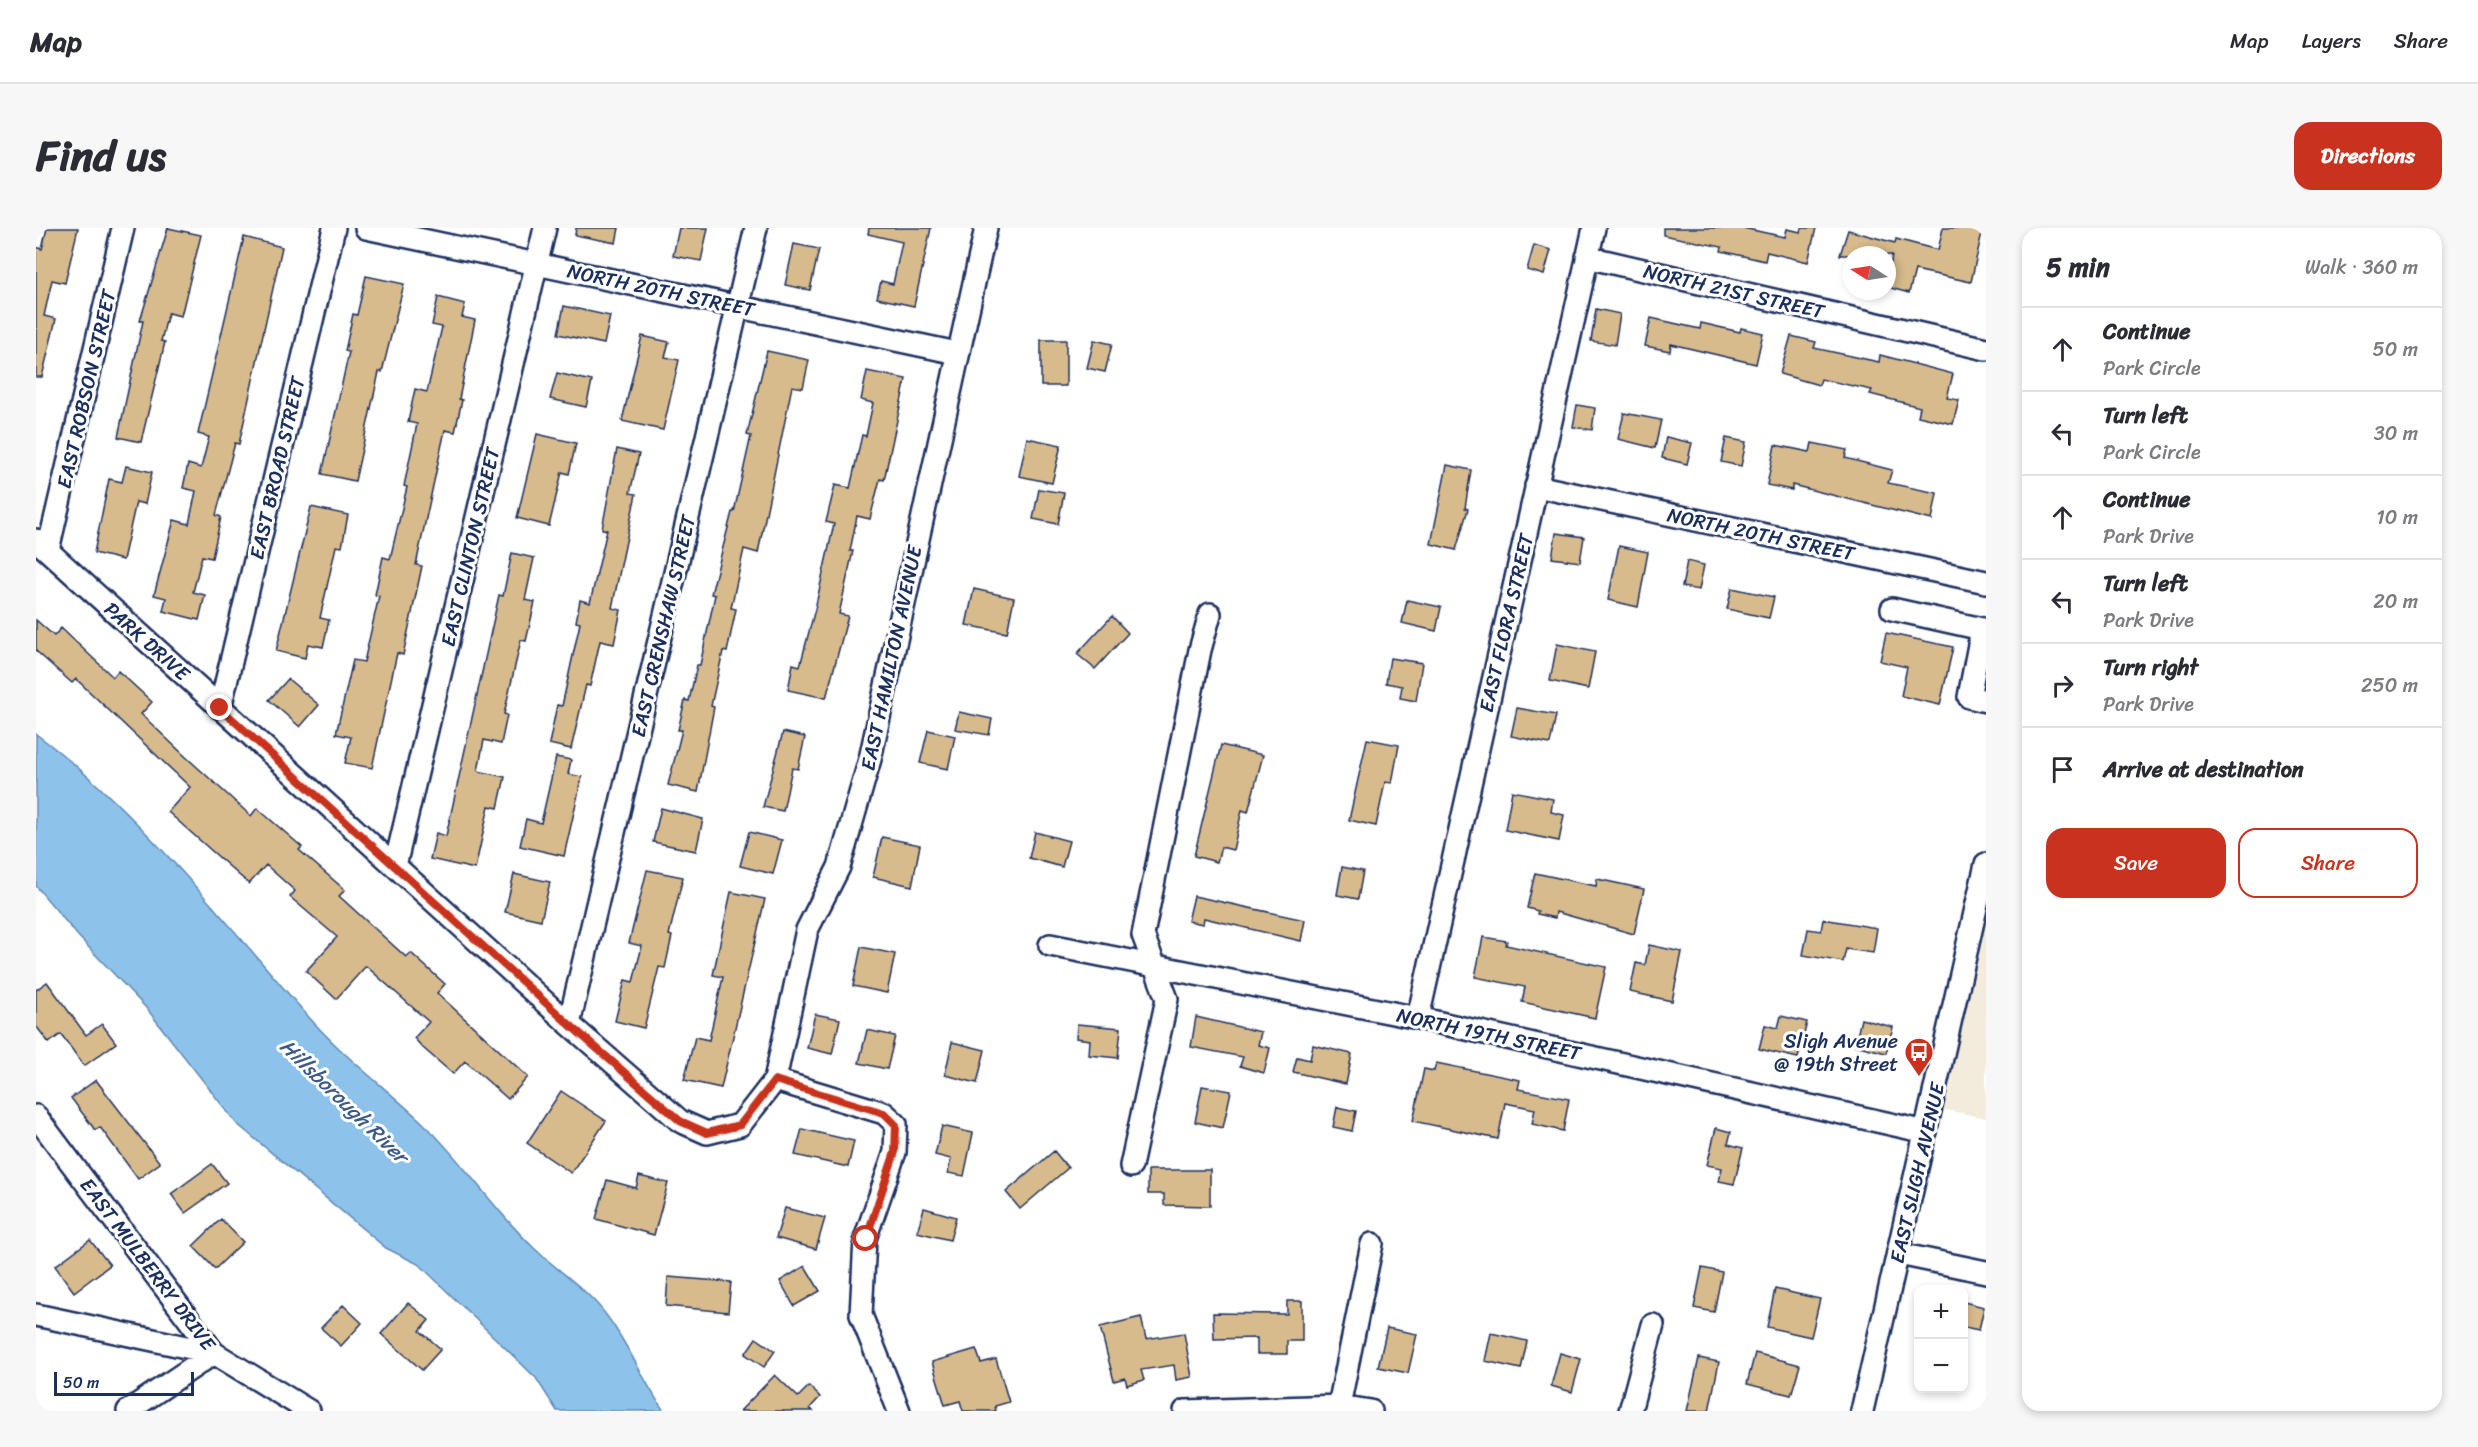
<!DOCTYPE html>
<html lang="en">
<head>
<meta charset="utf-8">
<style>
	:root { --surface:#fff; --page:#f7f7f7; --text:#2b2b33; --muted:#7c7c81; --line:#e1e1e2; --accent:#c8321e }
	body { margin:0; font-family:Sriracha,sans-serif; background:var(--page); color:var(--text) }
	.controls { position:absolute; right:18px; bottom:18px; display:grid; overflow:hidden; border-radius:12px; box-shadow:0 3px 9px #0003 }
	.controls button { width:54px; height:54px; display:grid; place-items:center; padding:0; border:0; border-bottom:2px solid var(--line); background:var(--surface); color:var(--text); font:30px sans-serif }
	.compass { position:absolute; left:1806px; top:18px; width:54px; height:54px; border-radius:50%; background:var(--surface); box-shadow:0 3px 9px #0003; rotate:282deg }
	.scale { position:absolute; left:18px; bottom:15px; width:140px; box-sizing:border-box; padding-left:6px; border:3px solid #1b2f5e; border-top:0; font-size:16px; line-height:21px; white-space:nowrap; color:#1b2f5e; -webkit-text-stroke:4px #fff; paint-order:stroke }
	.stop { position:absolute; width:18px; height:18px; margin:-14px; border:4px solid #c8321e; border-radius:50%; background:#fff }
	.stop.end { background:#c8321e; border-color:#fff; box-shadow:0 2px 6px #0008 }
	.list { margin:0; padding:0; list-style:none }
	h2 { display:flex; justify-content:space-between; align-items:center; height:78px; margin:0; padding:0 24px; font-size:26px }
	h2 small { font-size:20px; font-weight:400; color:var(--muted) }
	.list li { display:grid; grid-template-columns:39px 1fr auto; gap:18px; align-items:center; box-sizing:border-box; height:84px; padding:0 24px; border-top:2px solid var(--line) }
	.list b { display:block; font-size:22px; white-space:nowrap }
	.list p { margin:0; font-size:20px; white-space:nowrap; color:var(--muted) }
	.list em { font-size:20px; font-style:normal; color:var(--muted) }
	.actions { display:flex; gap:12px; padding:18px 24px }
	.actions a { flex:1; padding:14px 0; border:2px solid var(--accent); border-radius:18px; text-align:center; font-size:21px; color:var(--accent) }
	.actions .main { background:var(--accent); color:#fff }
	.icon { flex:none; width:33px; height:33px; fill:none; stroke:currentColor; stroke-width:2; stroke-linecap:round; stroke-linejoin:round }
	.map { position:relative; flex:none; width:1950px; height:1183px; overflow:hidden; border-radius:18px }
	header { display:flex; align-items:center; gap:36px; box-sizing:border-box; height:84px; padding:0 30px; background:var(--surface); border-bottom:2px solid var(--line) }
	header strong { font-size:28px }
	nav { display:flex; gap:33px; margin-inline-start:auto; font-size:21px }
	.intro { display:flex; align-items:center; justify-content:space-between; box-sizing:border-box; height:144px; padding:0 36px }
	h1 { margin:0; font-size:42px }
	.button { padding:15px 27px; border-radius:18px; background:var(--accent); color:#fff; font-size:21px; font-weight:700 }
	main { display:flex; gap:36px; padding:0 36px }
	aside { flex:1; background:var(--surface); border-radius:18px; box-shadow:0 3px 9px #0003 }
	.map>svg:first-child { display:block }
	.built { fill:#f3ebdc }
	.water { fill:#8dc3eb; stroke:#5f88b3; stroke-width:1.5 }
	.building { fill:#d8bb8c; stroke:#1b2f5e; stroke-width:1.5 }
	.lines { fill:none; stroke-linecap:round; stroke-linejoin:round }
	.minor-casing { stroke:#1b2f5e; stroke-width:26 }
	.minor { stroke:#fff; stroke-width:21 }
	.route { stroke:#c8321e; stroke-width:8 }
	.labels { text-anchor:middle; stroke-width:6; stroke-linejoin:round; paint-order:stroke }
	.street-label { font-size:20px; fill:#1b2f5e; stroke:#fff }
	.poi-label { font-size:20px; fill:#1b2f5e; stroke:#fff; text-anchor:end }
	.water-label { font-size:21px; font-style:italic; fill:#3d5b88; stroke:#fff }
</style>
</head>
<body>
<header>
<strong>Map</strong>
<nav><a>Map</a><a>Layers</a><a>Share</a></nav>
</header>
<div class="intro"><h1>Find us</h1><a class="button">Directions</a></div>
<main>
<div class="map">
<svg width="1950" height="1183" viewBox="0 0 1950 1183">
	<rect width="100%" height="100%" fill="#fff"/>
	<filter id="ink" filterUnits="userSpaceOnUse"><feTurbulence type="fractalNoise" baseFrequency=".0167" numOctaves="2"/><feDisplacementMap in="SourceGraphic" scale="12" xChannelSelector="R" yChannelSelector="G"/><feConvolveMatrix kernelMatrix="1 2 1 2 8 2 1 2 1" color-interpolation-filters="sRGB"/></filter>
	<g filter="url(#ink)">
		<path class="built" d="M 1950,673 L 1950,890 L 1905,881 Z"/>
		<path class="water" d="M 0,506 C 100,580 189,694 271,787 C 306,828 349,859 387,895 C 428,934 458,983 499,1021 C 523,1044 554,1063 573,1091 C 594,1120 608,1154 628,1183 L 521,1183 L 500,1150 L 384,1037 L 350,1020 L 200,895 L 111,781 L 42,708 L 0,658 Z"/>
		<path class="building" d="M 11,0 L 42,0 L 29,55 L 16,52 L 8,88 L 20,91 L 6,149 L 0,149 L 0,19 L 6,21 Z
			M 132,0 L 165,7 L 145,88 L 132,85 L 125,113 L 129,114 L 105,214 L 82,209 L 107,93 L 104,93 Z
			M 540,0 L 583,0 L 580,15 L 539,7 Z
			M 643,0 L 672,0 L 665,33 L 637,28 Z
			M 833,0 L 895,0 L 878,78 L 841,70 L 845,53 L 857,56 L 866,14 L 832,6 Z
			M 1627,0 L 1707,0 L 1749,9 L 1751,1 L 1765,4 L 1766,0 L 1780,0 L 1772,34 L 1731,24 L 1729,33 L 1685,23 L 1686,19 L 1627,7 Z
			M 1907,0 L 1947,0 L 1935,54 L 1879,42 L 1873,65 L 1851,59 L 1856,27 L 1804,27 L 1812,2 L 1859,15 L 1860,11 L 1902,22 Z
			M 208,9 L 246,19 L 203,216 L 199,215 L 180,287 L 185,289 L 176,330 L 166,328 L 157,364 L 169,367 L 163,392 L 127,383 L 130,370 L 118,367 L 138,292 L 153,296 L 160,263 L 147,260 L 152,236 L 165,240 L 173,209 L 162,206 Z
			M 758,16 L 783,21 L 774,62 L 749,57 Z
			M 1498,17 L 1515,22 L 1508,47 L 1491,42 Z
			M 330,48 L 368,56 L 346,144 L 343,144 L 319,253 L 286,246 L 313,124 L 309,123 L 317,86 L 321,87 Z
			M 402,69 L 429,76 L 426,89 L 439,92 L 423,171 L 426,172 L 419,204 L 409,202 L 380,337 L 386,338 L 376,385 L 367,427 L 361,425 L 336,540 L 309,535 L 315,509 L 300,506 L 317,432 L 328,434 L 343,368 L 339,367 L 347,329 L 354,331 L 371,259 L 368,258 L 381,196 L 372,194 L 379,161 L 391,164 L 406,99 L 396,97 Z
			M 528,78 L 574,88 L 568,116 L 522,106 Z
			M 1560,81 L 1584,86 L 1579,117 L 1555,113 Z
			M 1615,90 L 1664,101 L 1665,95 L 1704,104 L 1705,100 L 1727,105 L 1720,136 L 1635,116 L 1634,123 L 1609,118 Z
			M 606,108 L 633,114 L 629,129 L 643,132 L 627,202 L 586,193 Z
			M 1755,108 L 1780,114 L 1778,120 L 1843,134 L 1844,127 L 1917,146 L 1911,170 L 1923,172 L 1917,196 L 1882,188 L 1884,179 L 1834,166 L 1836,162 L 1785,151 L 1783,157 L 1744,146 Z
			M 1005,112 L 1030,112 L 1030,158 L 1005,158 Z
			M 1058,112 L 1076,116 L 1069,144 L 1051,140 Z
			M 731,123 L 773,132 L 767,160 L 756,158 L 722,325 L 708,321 L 695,380 L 700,381 L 691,424 L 687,423 L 675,478 L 678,479 L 662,564 L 632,557 L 646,502 L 642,502 L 649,472 L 653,473 L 661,437 L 664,437 L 679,367 L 675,366 L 696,284 L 698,284 L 715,208 L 711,207 Z
			M 831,143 L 870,151 L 848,252 L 844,251 L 834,291 L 821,288 L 814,323 L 817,323 L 803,386 L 812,388 L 790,470 L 752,462 L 757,436 L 764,438 L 779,381 L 798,296 L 790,294 L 799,257 L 814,260 L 826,207 L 830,208 L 837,175 L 825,172 Z
			M 521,145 L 556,153 L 550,179 L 514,171 Z
			M 1541,177 L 1559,180 L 1556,202 L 1537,199 Z
			M 1588,185 L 1625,192 L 1619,220 L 1582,211 Z
			M 501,206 L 540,215 L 533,246 L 526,244 L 513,298 L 481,290 Z
			M 1630,209 L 1656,215 L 1651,236 L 1626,230 Z
			M 991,210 L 1025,217 L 1016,255 L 983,248 Z
			M 1690,210 L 1710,214 L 1705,238 L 1685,234 Z
			M 1776,215 L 1811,222 L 1809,230 L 1856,242 L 1852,255 L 1901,265 L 1896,292 L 1756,257 L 1756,262 L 1731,257 L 1739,217 L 1774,224 Z
			M 581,221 L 603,226 L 594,265 L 600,266 L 576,380 L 585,382 L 578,416 L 564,413 L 554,458 L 550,457 L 535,521 L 513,516 L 521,477 L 526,478 L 544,395 L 540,394 L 544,372 L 554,375 L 571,302 L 566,301 Z
			M 1411,237 L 1435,242 L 1429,280 L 1432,281 L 1420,322 L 1395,316 Z
			M 90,238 L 116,244 L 109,276 L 100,274 L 87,332 L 58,325 L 73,251 L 86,254 Z
			M 1003,261 L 1028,265 L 1022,296 L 997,291 Z
			M 275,279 L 312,287 L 306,319 L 300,318 L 284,390 L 293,392 L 287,419 L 272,416 L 269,430 L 240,423 Z
			M 1520,305 L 1548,309 L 1544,334 L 1516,330 Z
			M 1583,318 L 1612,324 L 1602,379 L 1572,372 Z
			M 476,325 L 498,330 L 489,372 L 499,374 L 490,413 L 485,412 L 468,486 L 471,487 L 465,516 L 448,512 L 442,543 L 469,549 L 462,580 L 453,578 L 439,641 L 394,631 L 400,605 L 410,608 L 463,367 L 467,368 Z
			M 1651,333 L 1668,337 L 1663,362 L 1646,359 Z
			M 1696,360 L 1738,369 L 1733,390 L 1691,381 Z
			M 938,361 L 978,370 L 971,405 L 930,397 Z
			M 1371,372 L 1405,379 L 1400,403 L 1366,395 Z
			M 1076,388 L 1092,405 L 1059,441 L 1041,426 Z
			M 0,392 L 18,408 L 25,400 L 77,449 L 82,443 L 90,450 L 116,474 L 105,486 L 150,529 L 215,588 L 221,580 L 266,619 L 263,622 L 309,662 L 303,668 L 370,729 L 375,725 L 409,756 L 401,765 L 492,849 L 472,871 L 429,833 L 417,846 L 387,820 L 378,810 L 393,794 L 330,738 L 300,771 L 270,743 L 301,709 L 254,669 L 259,663 L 230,637 L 213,656 L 132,584 L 154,559 L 40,451 L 36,455 L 0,423 Z
			M 1850,405 L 1917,419 L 1904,477 L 1865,468 L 1871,439 L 1844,433 Z
			M 1521,416 L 1559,424 L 1552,461 L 1514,453 Z
			M 1354,430 L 1386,435 L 1380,473 L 1364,470 L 1366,458 L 1350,455 Z
			M 252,451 L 283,477 L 264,499 L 233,472 Z
			M 1481,480 L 1520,487 L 1514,516 L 1475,508 Z
			M 923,484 L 956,491 L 953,507 L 919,501 Z
			M 892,502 L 919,508 L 912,541 L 884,535 Z
			M 747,504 L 769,509 L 762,541 L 756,540 L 747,583 L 727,579 Z
			M 1331,511 L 1363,517 L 1356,555 L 1349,554 L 1340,598 L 1313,592 Z
			M 1185,517 L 1227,527 L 1212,584 L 1206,582 L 1197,622 L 1185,619 L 1181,634 L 1158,628 Z
			M 520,529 L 535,532 L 532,546 L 546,549 L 528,628 L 484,618 L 490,591 L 505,595 Z
			M 1476,563 L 1517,571 L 1515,584 L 1528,587 L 1523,613 L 1469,602 Z
			M 625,580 L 667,591 L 660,623 L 617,614 Z
			M 713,604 L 746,612 L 737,646 L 704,638 Z
			M 999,604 L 1033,613 L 1026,639 L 993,630 Z
			M 846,609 L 884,617 L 876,658 L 837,649 Z
			M 1306,639 L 1327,643 L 1322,671 L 1301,667 Z
			M 611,642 L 647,649 L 633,707 L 636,708 L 629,740 L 623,739 L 608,800 L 579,793 L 589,752 L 597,754 L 606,718 L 593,715 Z
			M 1499,645 L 1560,658 L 1561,651 L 1608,661 L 1598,706 L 1520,684 L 1519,690 L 1501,686 L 1502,683 L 1491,680 Z
			M 478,646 L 514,654 L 505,692 L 469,684 Z
			M 695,664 L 729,671 L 685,860 L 648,852 L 659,809 L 673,812 L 687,749 L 677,747 Z
			M 1158,668 L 1269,692 L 1265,713 L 1168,690 L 1167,696 L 1152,693 Z
			M 1787,691 L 1841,700 L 1837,725 L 1810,721 L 1807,734 L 1767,727 L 1772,701 L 1785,703 Z
			M 1447,709 L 1471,713 L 1470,717 L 1570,739 L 1559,790 L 1486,774 L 1489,759 L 1439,749 Z
			M 1613,717 L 1646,724 L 1636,773 L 1594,764 L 1600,735 L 1609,737 Z
			M 825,719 L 859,726 L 851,765 L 817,758 Z
			M 11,754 L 50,807 L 66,796 L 80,815 L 48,838 L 25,806 L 13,815 L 0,798 L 0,762 Z
			M 779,786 L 804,791 L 796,826 L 771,820 Z
			M 1745,788 L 1771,794 L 1762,830 L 1723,821 L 1729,797 L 1742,800 Z
			M 1160,789 L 1225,804 L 1222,817 L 1234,820 L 1228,845 L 1204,838 L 1207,829 L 1155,819 Z
			M 1825,791 L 1857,799 L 1850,825 L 1819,817 Z
			M 1041,796 L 1085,800 L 1082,830 L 1053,827 L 1054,812 L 1040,810 Z
			M 831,802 L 859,808 L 851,841 L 823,835 Z
			M 916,814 L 949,822 L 941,855 L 909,847 Z
			M 1277,817 L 1316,826 L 1310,856 L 1257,844 L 1261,829 L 1274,832 Z
			M 1400,835 L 1484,852 L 1482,861 L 1533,871 L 1527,903 L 1496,896 L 1499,881 L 1469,875 L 1462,911 L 1377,893 L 1388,841 L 1398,843 Z
			M 60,852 L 124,935 L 102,951 L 64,899 L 59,902 L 35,870 Z
			M 1166,858 L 1195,863 L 1187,900 L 1159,894 Z
			M 525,863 L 570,893 L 535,945 L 491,915 Z
			M 1301,879 L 1320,883 L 1316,903 L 1297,899 Z
			M 906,898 L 937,905 L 928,948 L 912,945 L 915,931 L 899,927 Z
			M 1680,900 L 1695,904 L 1692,916 L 1707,920 L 1698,956 L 1683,953 L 1686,940 L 1671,937 Z
			M 766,901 L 818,913 L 812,939 L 759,927 Z
			M 1018,923 L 1032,940 L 984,981 L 970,964 Z
			M 176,936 L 191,955 L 149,985 L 135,966 Z
			M 1112,942 L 1174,942 L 1174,978 L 1128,977 L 1128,966 L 1112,966 Z
			M 603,948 L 632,955 L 618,1007 L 560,991 L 571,952 L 600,960 Z
			M 749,980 L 789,990 L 780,1021 L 740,1010 Z
			M 888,980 L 920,989 L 914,1012 L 881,1004 Z
			M 185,991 L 207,1014 L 179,1041 L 157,1018 Z
			M 54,1012 L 74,1037 L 38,1064 L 19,1038 Z
			M 769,1038 L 784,1063 L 758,1078 L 744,1053 Z
			M 1666,1040 L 1686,1044 L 1678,1084 L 1658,1080 Z
			M 632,1049 L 695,1054 L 692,1084 L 630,1078 Z
			M 1739,1061 L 1784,1071 L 1775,1109 L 1731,1099 Z
			M 1251,1073 L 1266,1073 L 1266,1113 L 1251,1113 L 1251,1126 L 1221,1126 L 1221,1110 L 1178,1111 L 1177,1085 L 1251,1086 Z
			M 1928,1074 L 1948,1079 L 1943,1102 L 1928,1099 Z
			M 372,1075 L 393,1092 L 384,1103 L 405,1121 L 386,1142 L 345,1106 Z
			M 307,1077 L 326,1095 L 305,1118 L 285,1100 Z
			M 1105,1089 L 1110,1111 L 1148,1105 L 1156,1149 L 1140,1152 L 1138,1137 L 1105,1142 L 1108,1152 L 1091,1157 L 1089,1150 L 1078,1153 L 1064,1099 Z
			M 1351,1100 L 1381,1106 L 1372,1145 L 1342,1139 Z
			M 1455,1105 L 1491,1113 L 1485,1141 L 1449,1133 Z
			M 720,1110 L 739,1123 L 728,1139 L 709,1126 Z
			M 940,1121 L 945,1135 L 960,1131 L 973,1174 L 959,1178 L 960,1183 L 927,1183 L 924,1173 L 909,1177 L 896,1134 Z
			M 1524,1125 L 1545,1131 L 1536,1164 L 1515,1158 Z
			M 1719,1125 L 1764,1137 L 1755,1167 L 1711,1156 Z
			M 1663,1130 L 1683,1134 L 1673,1183 L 1651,1183 Z
			M 739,1147 L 762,1169 L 773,1158 L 784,1169 L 774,1180 L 777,1183 L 704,1183 Z"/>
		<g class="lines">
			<g class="minor-casing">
				<path id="minor" d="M 330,0 L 921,125
					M 1551,29 L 1950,121
					M 1500,258 L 1950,354
					M 0,312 L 533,796 L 644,893 L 671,905 L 704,897 L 739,852 L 771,702 L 803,639 L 834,531 L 950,0
					M 12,322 L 87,0
					M 1856,381 L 1946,401 L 1933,469 L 1950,473
					M 184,480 L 298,0
					M 359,638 L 509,0
					M 1014,717 L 1382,790 L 1890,904
					M 1382,790 L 1558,0
					M 533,796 L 720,0
					M 739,852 L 848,885 L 860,896 L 859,924 L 829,1011 L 825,1087 L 863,1183
					M 0,888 L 178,1125 L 273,1183
					M 1095,938 L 1131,771 L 1107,707 L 1164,422 L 1174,386
					M 1863,1026 L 1950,1044
					M 0,1087 L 178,1125
					M 1303,1178 L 1336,1016
					M 92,1183 L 178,1125
					M 1149,1183 L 1303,1178 L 1335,1183
					M 1594,1183 L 1617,1097
					M 1826,1183 L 1950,636"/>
			</g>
			<use href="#minor" class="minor"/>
		</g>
	</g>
	<g class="lines" filter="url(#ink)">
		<path class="route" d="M 184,480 L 533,796 L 644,893 L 671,905 L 704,897 L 739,852 L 848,885 L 860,897 L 859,924 L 830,1011"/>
	</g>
	<defs>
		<g id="bus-pin" transform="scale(1.5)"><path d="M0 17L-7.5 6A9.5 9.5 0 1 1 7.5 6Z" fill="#c8321e" stroke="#fff"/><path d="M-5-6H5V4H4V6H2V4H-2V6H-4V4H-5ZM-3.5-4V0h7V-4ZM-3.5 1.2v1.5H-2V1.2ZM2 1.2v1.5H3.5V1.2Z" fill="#fff"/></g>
	</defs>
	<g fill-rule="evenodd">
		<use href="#bus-pin" x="1883" y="824"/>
	</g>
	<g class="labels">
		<g class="street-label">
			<text transform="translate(625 62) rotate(12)" y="7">NORTH 20TH STREET</text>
			<text transform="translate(1698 63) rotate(13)" y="7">NORTH 21ST STREET</text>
			<text transform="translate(50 161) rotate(-77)" y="7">EAST ROBSON STREET</text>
			<text transform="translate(241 240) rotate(-77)" y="7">EAST BROAD STREET</text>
			<text transform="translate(1725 306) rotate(12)" y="7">NORTH 20TH STREET</text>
			<text transform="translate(434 319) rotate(-77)" y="7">EAST CLINTON STREET</text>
			<text transform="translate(1470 395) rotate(-77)" y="7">EAST FLORA STREET</text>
			<text transform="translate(627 398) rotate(-77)" y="7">EAST CRENSHAW STREET</text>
			<text transform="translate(111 413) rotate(42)" y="7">PARK DRIVE</text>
			<text transform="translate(855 430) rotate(-78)" y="7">EAST HAMILTON AVENUE</text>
			<text transform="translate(1453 806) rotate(12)" y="7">NORTH 19TH STREET</text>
			<text transform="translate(1881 945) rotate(-77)" y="7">EAST SLIGH AVENUE</text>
			<text transform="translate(112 1036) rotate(53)" y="7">EAST MULBERRY DRIVE</text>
		</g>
		<g class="poi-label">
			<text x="1862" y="820">Sligh Avenue<tspan x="1862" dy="23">@ 19th Street</tspan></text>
		</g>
		<g class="water-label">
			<text transform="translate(308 873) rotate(44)" y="7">Hillsborough River</text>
		</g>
	</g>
</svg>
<div class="controls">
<button>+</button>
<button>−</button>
</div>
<svg class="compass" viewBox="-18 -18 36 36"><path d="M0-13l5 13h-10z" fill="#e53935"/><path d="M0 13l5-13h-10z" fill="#7c7c81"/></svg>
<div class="scale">50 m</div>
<div class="stop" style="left:830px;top:1011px"></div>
<div class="stop end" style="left:184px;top:480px"></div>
</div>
<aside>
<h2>5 min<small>Walk · 360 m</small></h2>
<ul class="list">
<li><svg class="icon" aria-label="ahead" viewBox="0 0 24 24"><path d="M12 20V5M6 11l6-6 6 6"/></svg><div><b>Continue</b><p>Park Circle</p></div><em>50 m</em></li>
<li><svg class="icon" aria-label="left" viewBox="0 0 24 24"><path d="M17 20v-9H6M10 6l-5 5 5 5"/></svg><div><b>Turn left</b><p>Park Circle</p></div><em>30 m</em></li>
<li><svg class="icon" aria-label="ahead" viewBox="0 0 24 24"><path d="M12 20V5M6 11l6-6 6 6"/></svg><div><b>Continue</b><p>Park Drive</p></div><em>10 m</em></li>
<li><svg class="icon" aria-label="left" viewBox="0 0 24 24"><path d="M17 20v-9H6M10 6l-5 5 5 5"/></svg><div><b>Turn left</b><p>Park Drive</p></div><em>20 m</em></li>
<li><svg class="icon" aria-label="right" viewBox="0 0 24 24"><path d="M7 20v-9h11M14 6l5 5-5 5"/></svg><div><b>Turn right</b><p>Park Drive</p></div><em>250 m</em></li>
<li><svg class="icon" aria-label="arrive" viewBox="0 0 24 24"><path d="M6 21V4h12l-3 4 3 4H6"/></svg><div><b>Arrive at destination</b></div></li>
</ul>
<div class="actions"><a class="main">Save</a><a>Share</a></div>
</aside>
</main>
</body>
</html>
